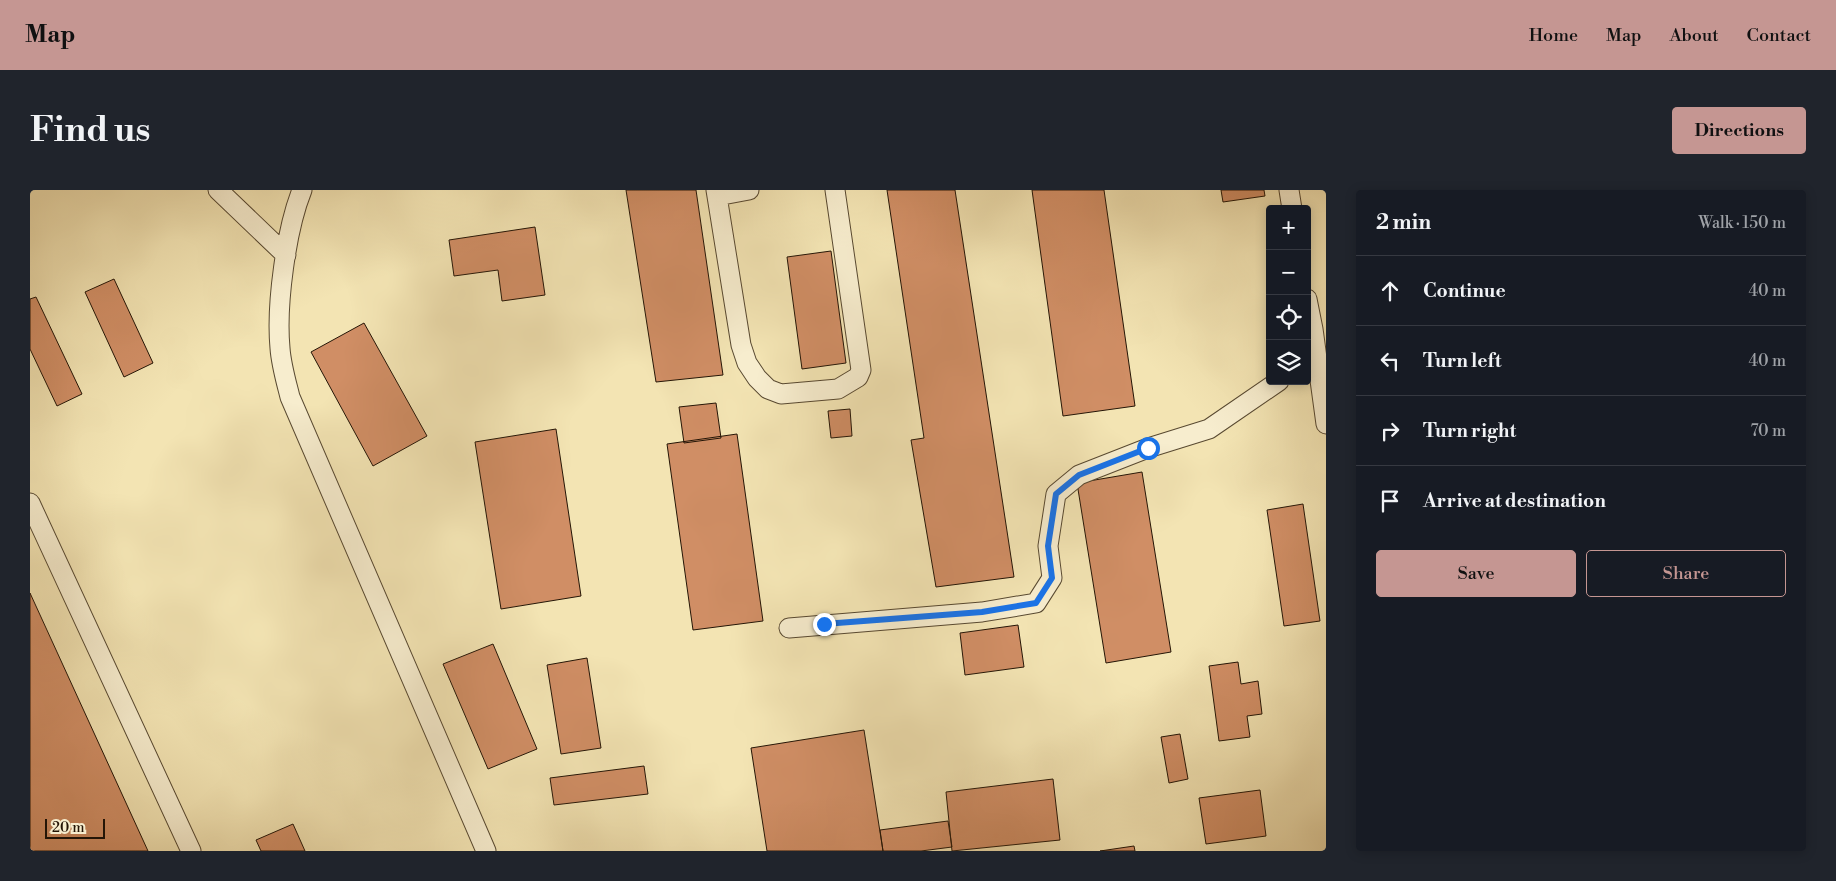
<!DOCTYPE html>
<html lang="en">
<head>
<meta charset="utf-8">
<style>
	:root { --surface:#171b24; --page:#20242c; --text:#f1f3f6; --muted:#9ea1a6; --line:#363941; --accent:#c59692 }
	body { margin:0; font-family:"Libre Bodoni",serif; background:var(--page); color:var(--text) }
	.controls { position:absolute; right:15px; top:15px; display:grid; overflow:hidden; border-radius:5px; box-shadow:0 2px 12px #0003 }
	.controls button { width:45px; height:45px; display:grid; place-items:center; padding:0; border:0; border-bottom:1px solid var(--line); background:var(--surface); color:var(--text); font:25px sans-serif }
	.scale { position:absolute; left:15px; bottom:12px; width:60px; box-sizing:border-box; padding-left:5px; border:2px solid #241506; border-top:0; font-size:14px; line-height:18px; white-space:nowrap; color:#241506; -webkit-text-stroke:4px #f7edce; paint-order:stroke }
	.stop { position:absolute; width:15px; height:15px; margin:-11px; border:4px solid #1a73e8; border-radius:50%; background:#fff }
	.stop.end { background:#1a73e8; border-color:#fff; box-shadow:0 1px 5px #0008 }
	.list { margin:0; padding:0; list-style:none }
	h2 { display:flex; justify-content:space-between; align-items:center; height:65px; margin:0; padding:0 20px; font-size:21px }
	h2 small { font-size:16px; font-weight:400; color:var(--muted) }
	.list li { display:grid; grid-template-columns:32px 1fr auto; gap:15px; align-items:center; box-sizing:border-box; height:70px; padding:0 20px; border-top:1px solid var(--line) }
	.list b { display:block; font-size:19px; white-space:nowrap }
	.list em { font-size:16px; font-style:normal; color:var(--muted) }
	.actions { display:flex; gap:10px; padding:15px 20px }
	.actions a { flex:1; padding:11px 0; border:1px solid var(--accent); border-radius:5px; text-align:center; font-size:18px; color:var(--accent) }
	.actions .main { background:var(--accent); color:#111 }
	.icon { flex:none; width:28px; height:28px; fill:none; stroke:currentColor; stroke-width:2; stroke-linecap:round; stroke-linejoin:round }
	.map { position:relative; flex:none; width:1296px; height:661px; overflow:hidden; border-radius:5px }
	header { display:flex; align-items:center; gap:30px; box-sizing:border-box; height:70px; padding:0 25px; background:var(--accent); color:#111 }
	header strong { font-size:24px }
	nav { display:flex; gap:28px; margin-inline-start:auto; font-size:18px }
	.intro { display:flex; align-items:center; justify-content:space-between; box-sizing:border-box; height:120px; padding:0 30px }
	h1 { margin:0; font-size:35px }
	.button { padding:12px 22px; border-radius:5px; background:var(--accent); color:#111; font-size:18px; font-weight:700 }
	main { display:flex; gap:30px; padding:0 30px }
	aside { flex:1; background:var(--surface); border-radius:5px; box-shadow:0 2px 12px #0003 }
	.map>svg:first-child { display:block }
	.building { fill:#d08e65; stroke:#241506 }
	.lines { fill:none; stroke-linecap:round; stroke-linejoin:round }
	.minor-casing { stroke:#584931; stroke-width:21 }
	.minor { stroke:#f7edce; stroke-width:19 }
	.route { stroke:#1a73e8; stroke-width:6 }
</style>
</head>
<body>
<header>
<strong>Map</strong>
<nav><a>Home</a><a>Map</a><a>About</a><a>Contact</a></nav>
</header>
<div class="intro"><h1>Find us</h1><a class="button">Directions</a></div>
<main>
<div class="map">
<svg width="1296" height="661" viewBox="0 0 1296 661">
	<rect width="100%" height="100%" fill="#f3e4b3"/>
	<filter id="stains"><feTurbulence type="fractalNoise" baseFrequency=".004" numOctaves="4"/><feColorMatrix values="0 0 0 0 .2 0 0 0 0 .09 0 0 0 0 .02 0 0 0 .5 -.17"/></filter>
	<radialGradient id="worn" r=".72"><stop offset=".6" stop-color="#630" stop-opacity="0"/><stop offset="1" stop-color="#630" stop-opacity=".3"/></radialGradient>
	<path class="building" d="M 596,0 L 666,0 L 693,185 L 626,192 Z
		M 857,0 L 925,0 L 984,387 L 906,397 L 881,250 L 894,248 Z
		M 1002,0 L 1074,0 L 1105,216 L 1033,226 Z
		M 1191,0 L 1234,0 L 1235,6 L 1193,12 Z
		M 505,37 L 515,105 L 472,111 L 468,80 L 424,86 L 419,50 Z
		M 801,61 L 816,173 L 772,179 L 757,67 Z
		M 84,89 L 123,173 L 94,187 L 55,102 Z
		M 6,107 L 52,204 L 27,216 L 0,159 L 0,109 Z
		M 334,133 L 397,246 L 343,276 L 281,162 Z
		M 686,213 L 691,248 L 654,253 L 649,217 Z
		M 820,219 L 822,246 L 801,248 L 798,221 Z
		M 526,239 L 551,406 L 471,419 L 445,252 Z
		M 707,244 L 733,431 L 663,440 L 637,254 Z
		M 1112,282 L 1141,462 L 1076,473 L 1047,293 Z
		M 1273,314 L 1290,431 L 1254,436 L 1237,320 Z
		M 0,403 L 118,661 L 0,661 Z
		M 988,435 L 994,477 L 935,485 L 930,443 Z
		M 463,454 L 507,559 L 458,579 L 413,474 Z
		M 557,468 L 571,558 L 531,564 L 517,475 Z
		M 1208,472 L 1211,494 L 1228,491 L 1232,524 L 1217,526 L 1220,547 L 1189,551 L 1179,476 Z
		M 834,540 L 853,661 L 737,661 L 721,558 Z
		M 1150,544 L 1158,589 L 1139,593 L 1131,547 Z
		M 614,576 L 618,604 L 524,615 L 520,588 Z
		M 1023,589 L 1030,650 L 922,661 L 916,602 Z
		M 1230,600 L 1236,646 L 1176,654 L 1169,608 Z
		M 918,631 L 922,657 L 891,661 L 853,661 L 850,640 Z
		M 263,634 L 275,661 L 231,661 L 226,650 Z
		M 1104,656 L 1105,661 L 1070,661 Z"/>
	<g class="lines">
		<g class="minor-casing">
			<path id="minor" d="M 188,0 L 256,65
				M 272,0 C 256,40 246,115 250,158 C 251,174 256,191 260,207 L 456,661
				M 686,0 L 711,155 L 717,173 L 727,188 L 738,199 L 751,204 L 808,199 L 828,187 L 831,180 L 805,0
				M 1259,0 L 1262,19
				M 687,6 L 719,0
				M 1277,109 L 1283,139 L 1277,148
				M 1283,139 L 1296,234
				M 0,313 L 161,661
				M 759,438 L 952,422 L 1006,413 L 1022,388 L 1018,356 L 1026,304 L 1049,285 L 1118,258 L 1179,239 L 1249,191"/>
		</g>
		<use href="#minor" class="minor"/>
	</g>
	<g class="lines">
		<path class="route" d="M 794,434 L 952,422 L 1006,413 L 1022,388 L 1018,356 L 1026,304 L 1049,285 L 1118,258"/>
	</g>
	<rect width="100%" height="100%" filter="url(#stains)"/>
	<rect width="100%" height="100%" fill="url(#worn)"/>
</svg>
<div class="controls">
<button>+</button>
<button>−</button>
<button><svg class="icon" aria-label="locate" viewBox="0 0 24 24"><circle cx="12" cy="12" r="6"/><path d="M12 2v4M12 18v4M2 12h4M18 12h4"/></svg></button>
<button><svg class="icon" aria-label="layers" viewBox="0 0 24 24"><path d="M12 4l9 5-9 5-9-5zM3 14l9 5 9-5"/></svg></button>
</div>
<div class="scale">20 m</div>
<div class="stop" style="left:1118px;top:258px"></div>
<div class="stop end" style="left:794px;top:434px"></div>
</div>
<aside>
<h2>2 min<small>Walk · 150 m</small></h2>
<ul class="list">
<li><svg class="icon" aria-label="ahead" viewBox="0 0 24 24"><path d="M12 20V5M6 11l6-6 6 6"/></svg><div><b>Continue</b></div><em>40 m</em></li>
<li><svg class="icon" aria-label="left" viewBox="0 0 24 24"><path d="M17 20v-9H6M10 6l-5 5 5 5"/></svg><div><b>Turn left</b></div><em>40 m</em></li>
<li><svg class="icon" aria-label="right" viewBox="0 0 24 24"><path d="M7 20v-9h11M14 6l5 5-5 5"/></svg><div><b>Turn right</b></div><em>70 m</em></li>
<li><svg class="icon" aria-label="arrive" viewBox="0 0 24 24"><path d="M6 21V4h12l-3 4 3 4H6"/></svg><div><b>Arrive at destination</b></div></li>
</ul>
<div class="actions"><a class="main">Save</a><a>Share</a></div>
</aside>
</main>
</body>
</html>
